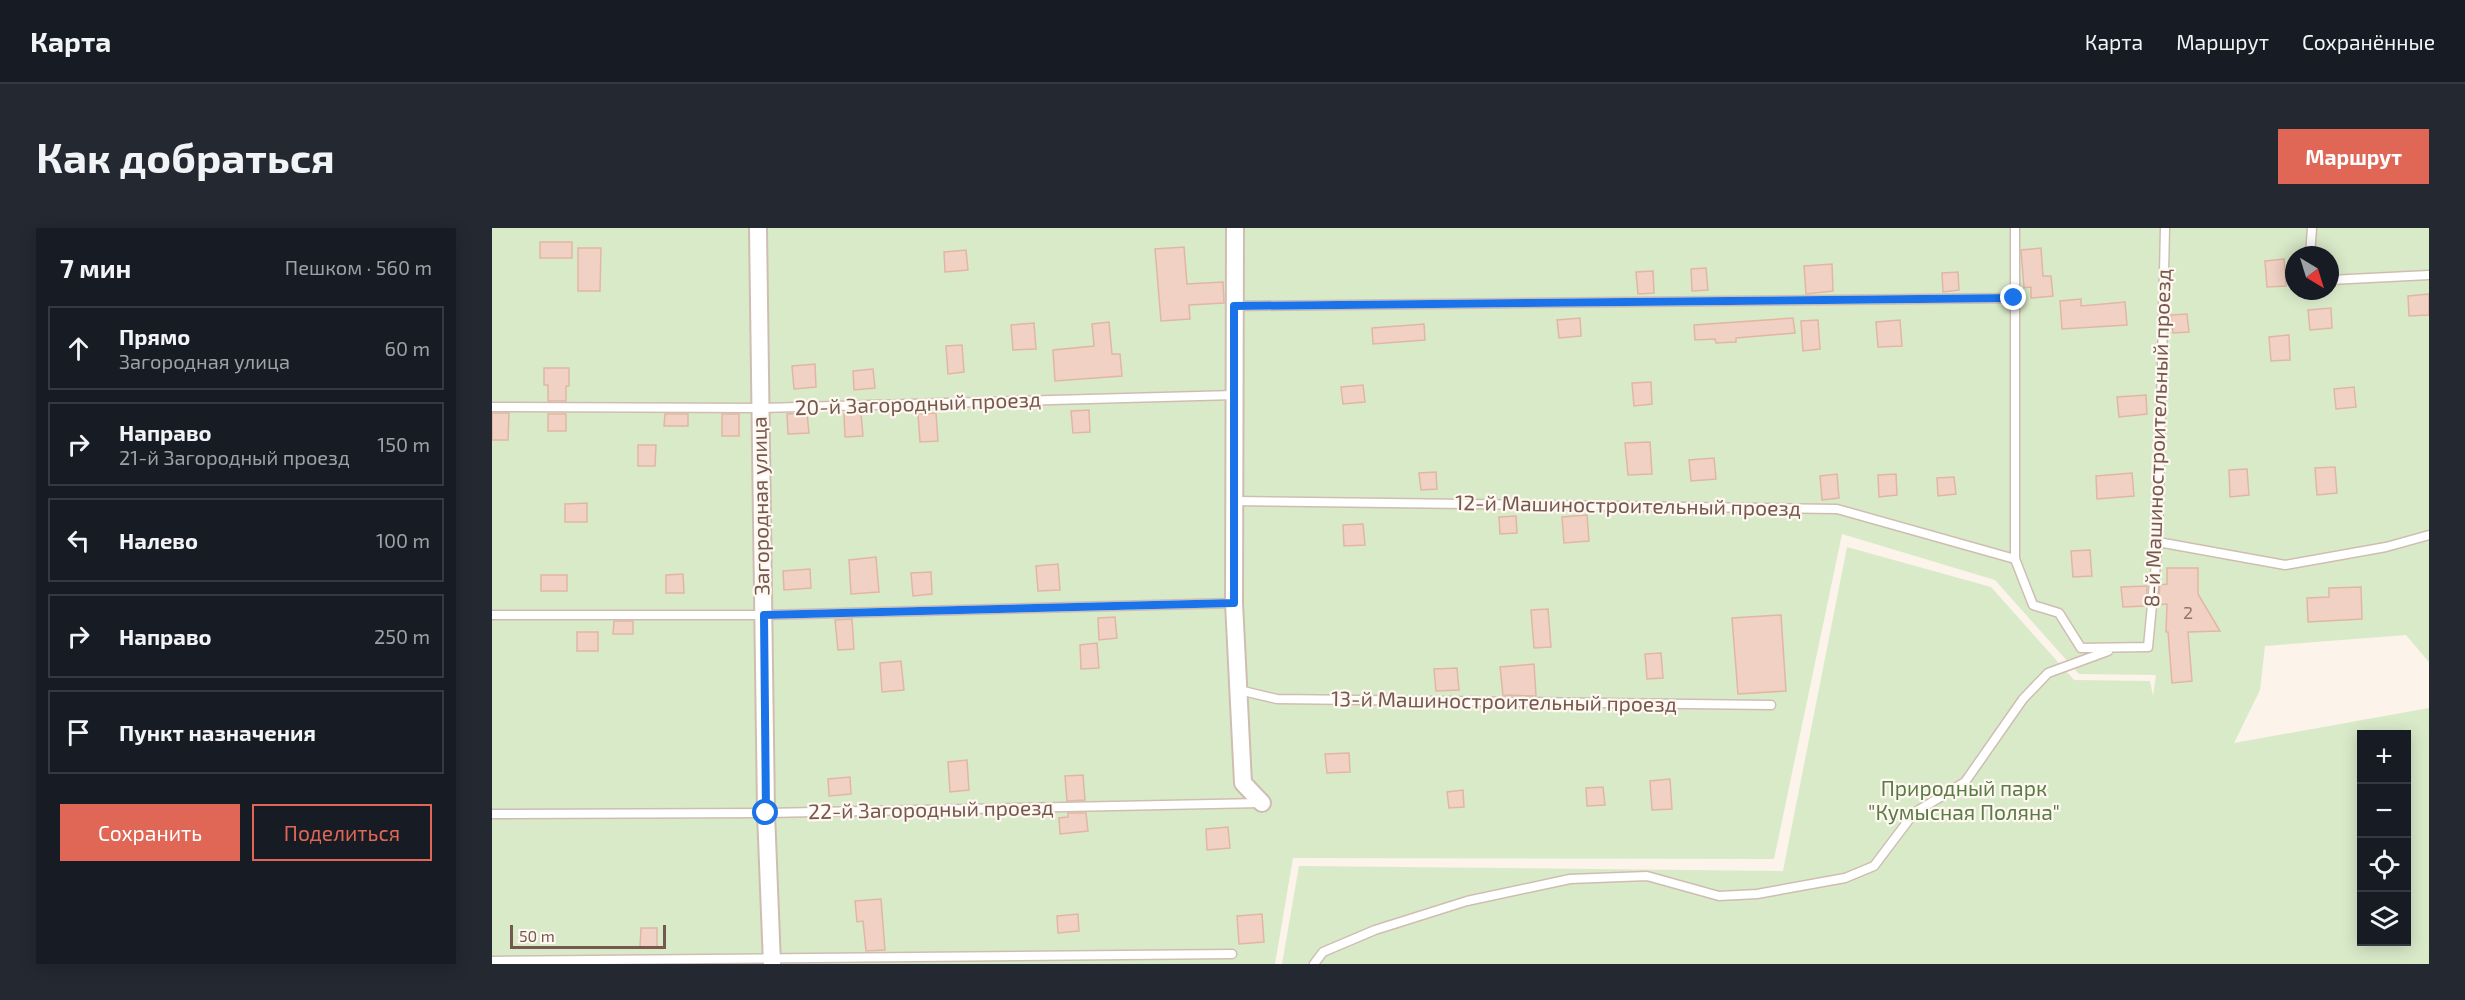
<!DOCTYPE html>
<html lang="ru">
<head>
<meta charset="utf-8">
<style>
	:root { --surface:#171b24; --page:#242831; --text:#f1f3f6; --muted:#9ea1a6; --line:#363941; --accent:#e06755 }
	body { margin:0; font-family:"Exo 2",sans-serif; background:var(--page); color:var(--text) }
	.controls { position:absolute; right:18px; bottom:18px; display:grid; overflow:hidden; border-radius:0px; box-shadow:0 3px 15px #0003 }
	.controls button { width:54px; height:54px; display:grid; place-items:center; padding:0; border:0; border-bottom:2px solid var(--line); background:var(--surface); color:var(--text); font:30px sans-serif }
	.compass { position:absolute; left:1793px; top:18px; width:54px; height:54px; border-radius:50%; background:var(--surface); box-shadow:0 3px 15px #0003; rotate:142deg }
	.scale { position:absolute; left:18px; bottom:15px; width:156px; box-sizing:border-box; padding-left:6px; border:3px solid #76584e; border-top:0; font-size:16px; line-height:21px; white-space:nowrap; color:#76584e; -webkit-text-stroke:4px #fef8f1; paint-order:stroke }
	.stop { position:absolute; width:18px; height:18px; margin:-14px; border:4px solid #1a73e8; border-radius:50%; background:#fff }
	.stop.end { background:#1a73e8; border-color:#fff; box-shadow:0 2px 6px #0008 }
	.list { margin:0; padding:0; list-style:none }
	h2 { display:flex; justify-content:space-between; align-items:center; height:78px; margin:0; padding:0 24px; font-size:26px }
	h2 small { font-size:20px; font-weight:400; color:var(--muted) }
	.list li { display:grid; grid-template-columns:39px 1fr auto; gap:18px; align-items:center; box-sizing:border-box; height:84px; margin:0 12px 12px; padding:0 12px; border:2px solid var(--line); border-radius:0px }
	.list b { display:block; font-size:22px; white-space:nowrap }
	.list p { margin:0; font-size:20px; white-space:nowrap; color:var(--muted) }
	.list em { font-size:20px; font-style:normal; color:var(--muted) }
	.actions { display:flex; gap:12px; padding:18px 24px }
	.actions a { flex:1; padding:14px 0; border:2px solid var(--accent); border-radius:0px; text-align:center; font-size:21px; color:var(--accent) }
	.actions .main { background:var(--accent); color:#fff }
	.icon { flex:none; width:33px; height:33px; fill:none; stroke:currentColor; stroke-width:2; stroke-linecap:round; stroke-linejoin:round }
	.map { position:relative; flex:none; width:1937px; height:736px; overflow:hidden; border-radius:0px }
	header { display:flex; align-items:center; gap:36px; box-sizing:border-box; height:84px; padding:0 30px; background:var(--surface); border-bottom:2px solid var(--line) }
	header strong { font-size:28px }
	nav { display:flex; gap:33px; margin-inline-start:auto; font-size:21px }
	.intro { display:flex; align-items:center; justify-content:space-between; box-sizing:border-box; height:144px; padding:0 36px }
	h1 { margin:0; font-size:42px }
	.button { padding:15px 27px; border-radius:0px; background:var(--accent); color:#fff; font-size:21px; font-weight:700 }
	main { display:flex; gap:36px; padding:0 36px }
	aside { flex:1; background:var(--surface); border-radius:0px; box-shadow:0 3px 15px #0003 }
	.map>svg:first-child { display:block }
	.green { fill:#d9eac9; fill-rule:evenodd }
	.building { fill:#f0d1c3; stroke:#e2b6a4; stroke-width:1.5 }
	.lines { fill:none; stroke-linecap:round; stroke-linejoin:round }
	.service-casing { stroke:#d0bdb2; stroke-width:11 }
	.minor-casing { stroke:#d0bdb2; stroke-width:20 }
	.service { stroke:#fff; stroke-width:8 }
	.minor { stroke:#fff; stroke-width:16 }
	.route { stroke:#1a73e8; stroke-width:8 }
	.labels { text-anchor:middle; stroke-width:4.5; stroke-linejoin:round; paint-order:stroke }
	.number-label { font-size:18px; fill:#94766b }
	.street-label { font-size:21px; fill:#76584e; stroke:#fef8f1 }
	.park-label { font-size:21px; fill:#5b7b46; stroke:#fef8f1 }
</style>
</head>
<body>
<header>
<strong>Карта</strong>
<nav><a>Карта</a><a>Маршрут</a><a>Сохранённые</a></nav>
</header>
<div class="intro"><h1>Как добраться</h1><a class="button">Маршрут</a></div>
<main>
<aside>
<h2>7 мин<small>Пешком · 560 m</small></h2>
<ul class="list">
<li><svg class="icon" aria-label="ahead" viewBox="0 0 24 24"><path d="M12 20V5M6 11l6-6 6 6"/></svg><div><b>Прямо</b><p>Загородная улица</p></div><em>60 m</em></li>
<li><svg class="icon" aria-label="right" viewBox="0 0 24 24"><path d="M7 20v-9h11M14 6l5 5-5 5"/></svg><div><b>Направо</b><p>21-й Загородный проезд</p></div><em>150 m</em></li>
<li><svg class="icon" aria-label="left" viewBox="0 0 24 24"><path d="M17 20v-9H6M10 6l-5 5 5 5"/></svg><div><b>Налево</b></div><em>100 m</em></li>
<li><svg class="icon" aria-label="right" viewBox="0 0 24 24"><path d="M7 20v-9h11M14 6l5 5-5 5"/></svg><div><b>Направо</b></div><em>250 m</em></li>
<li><svg class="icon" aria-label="arrive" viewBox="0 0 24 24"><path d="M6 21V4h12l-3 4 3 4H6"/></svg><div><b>Пункт назначения</b></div></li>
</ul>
<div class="actions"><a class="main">Сохранить</a><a>Поделиться</a></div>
</aside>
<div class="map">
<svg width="1937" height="736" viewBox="0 0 1937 736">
	<rect width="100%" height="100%" fill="#fcf3ea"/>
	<path class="green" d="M 0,0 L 1937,0 L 1937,434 L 1914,407 L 1773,418 L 1768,462 L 1742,515 L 1937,480 L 1937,736 L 790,736 L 807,638 L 1291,643 L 1355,319 L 1499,359 L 1582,452 L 1658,453 L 1661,468 L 1664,447 L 1587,446 L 1503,352 L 1350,306 L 1282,631 L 801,630 L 783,736 L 0,736 ZM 1802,27 L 1838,27 L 1838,63 L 1802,63 ZM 1870,506 L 1914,506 L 1914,714 L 1870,714 Z"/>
	<path class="building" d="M 48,14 L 80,14 L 80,30 L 48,30 Z
		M 692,19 L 695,56 L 731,54 L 732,75 L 697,77 L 698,91 L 669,93 L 663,21 Z
		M 86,20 L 109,20 L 108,63 L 86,63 Z
		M 1549,20 L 1551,48 L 1559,48 L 1561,68 L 1539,70 L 1539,59 L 1532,60 L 1529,22 Z
		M 474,22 L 476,42 L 453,44 L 452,24 Z
		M 1792,31 L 1794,58 L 1775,59 L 1773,33 Z
		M 1340,36 L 1341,63 L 1314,66 L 1312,38 Z
		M 1214,40 L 1216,62 L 1200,63 L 1199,41 Z
		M 1161,43 L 1162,65 L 1146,66 L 1144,44 Z
		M 1466,44 L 1467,62 L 1451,64 L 1450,45 Z
		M 1937,66 L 1937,87 L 1917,88 L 1916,68 Z
		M 1589,71 L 1589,78 L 1633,74 L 1635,97 L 1570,101 L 1568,73 Z
		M 1839,80 L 1840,100 L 1818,102 L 1816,82 Z
		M 1695,86 L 1697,104 L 1681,105 L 1679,87 Z
		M 1088,90 L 1089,108 L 1067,110 L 1065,92 Z
		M 1301,90 L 1303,105 L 1244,110 L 1244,114 L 1224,115 L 1223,111 L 1203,112 L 1202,97 Z
		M 1326,92 L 1328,121 L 1311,123 L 1309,93 Z
		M 1408,92 L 1410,118 L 1386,119 L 1384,94 Z
		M 617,94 L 620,126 L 628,126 L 630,148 L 563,153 L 561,122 L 602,118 L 600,96 Z
		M 542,95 L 544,121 L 521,122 L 519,97 Z
		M 932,96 L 933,112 L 881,116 L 880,100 Z
		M 1797,107 L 1798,132 L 1779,133 L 1777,109 Z
		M 470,117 L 472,144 L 456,146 L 454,118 Z
		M 323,136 L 324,159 L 302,161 L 300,138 Z
		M 52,140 L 77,140 L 77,158 L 74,158 L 74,173 L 56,173 L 56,157 L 52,157 Z
		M 381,141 L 383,160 L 362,162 L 361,143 Z
		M 1159,154 L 1160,176 L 1142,178 L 1140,155 Z
		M 871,157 L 873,174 L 851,176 L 849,159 Z
		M 1862,159 L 1864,179 L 1844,181 L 1842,161 Z
		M 1654,167 L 1655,186 L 1627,189 L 1625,169 Z
		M 597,182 L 598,204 L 581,205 L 579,183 Z
		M 0,185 L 17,185 L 16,212 L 0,212 Z
		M 315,185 L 317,205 L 296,206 L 295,186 Z
		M 369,185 L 371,208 L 353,209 L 352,186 Z
		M 444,185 L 446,213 L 428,214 L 426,186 Z
		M 56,186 L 74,186 L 74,203 L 56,203 Z
		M 173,186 L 196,186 L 196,198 L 172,198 Z
		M 230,186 L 247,186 L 247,208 L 230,208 Z
		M 1158,214 L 1160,246 L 1136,247 L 1133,215 Z
		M 146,217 L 164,217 L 163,238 L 146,238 Z
		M 1222,230 L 1224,251 L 1199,253 L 1197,232 Z
		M 1843,239 L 1845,265 L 1825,267 L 1823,240 Z
		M 1755,241 L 1757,267 L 1738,269 L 1737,242 Z
		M 944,244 L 945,261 L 929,262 L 927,245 Z
		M 1640,245 L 1642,268 L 1605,271 L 1604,248 Z
		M 1345,246 L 1347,270 L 1330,272 L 1328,248 Z
		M 1404,246 L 1405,267 L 1387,269 L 1386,247 Z
		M 1462,249 L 1464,266 L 1446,268 L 1445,250 Z
		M 95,275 L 95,294 L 73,294 L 73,276 Z
		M 1095,287 L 1097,313 L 1072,315 L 1070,289 Z
		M 1024,288 L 1025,305 L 1008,306 L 1007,289 Z
		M 871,296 L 873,317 L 852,318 L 851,297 Z
		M 1598,322 L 1600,348 L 1581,349 L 1579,323 Z
		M 384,329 L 387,364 L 359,366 L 357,332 Z
		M 566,336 L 568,362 L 546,363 L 544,338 Z
		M 1675,340 L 1706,340 L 1706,366 L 1728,403 L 1696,404 L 1700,453 L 1680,455 L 1676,404 L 1674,404 L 1675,376 L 1666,377 L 1668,357 L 1675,356 Z
		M 318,341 L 319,360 L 292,362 L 291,343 Z
		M 439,344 L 440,366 L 421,368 L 419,345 Z
		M 191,346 L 192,365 L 174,365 L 174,347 Z
		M 49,347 L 75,347 L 75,363 L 49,363 Z
		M 1655,358 L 1654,378 L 1631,379 L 1629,359 Z
		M 1869,359 L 1870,391 L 1816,394 L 1815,370 L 1837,369 L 1837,360 Z
		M 1056,381 L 1059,419 L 1042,420 L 1039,382 Z
		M 1289,387 L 1294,463 L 1246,466 L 1240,390 Z
		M 623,389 L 625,410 L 607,412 L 606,390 Z
		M 360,391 L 362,421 L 346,422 L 343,392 Z
		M 122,393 L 141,393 L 141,406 L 121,406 Z
		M 85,404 L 106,404 L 106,423 L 85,423 Z
		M 605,415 L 607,440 L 589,441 L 588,417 Z
		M 1169,425 L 1171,450 L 1155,451 L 1153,426 Z
		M 409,433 L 412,462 L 390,464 L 388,435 Z
		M 1042,436 L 1044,468 L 1011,467 L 1008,439 Z
		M 965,440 L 967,462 L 944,463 L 942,441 Z
		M 857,525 L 858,544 L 835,545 L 833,526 Z
		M 475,532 L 477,562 L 458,564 L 456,534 Z
		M 591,547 L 593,572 L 575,573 L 573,548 Z
		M 358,549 L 359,566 L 337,568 L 336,551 Z
		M 1178,551 L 1180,581 L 1160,582 L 1158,553 Z
		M 1111,559 L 1113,577 L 1095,578 L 1094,560 Z
		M 971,562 L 972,579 L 957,580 L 955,564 Z
		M 576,585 L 594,585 L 596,603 L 568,606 L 567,590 L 576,589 Z
		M 736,599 L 738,620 L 715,622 L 714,601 Z
		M 389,671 L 393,722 L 374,723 L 371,693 L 365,694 L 363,673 Z
		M 586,686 L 587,703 L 566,705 L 565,688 Z
		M 770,686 L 772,714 L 747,716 L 745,688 Z
		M 149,700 L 165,700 L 165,719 L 148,719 Z"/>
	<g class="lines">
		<g class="service-casing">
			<path id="service" d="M 1523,0 L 1523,331 L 1541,377 L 1567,385 L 1589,420 L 1656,419 L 1666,314 L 1673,0
				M 1818,27 L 1820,0
				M 1838,52 L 1937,47
				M 742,78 L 1522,70
				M 0,179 L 267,180 L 743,167
				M 743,273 L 1345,281 L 1523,331
				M 1666,314 L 1793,337 L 1894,319 L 1937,307
				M 0,387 L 272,387 L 742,375
				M 747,462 L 785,471 L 1279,477
				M 0,586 L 274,585 L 769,575
				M 0,733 L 740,726
				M 822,736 L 831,724 L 883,702 L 975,673 L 1078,651 L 1155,648 L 1227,668 L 1265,666 L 1353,650 L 1382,638 L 1422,585 L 1473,554 L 1531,471 L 1556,445 L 1616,423"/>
		</g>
		<g class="minor-casing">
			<path id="minor" d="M 266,0 L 274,585 L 280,736
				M 743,0 L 742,375 L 751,555 L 770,575"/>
		</g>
		<use href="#service" class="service"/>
		<use href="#minor" class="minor"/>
	</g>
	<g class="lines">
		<path class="route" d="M 274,585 L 272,387 L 742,375 L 742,78 L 1522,70"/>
	</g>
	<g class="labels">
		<g class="number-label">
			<text x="1696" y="391">2</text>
		</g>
		<g class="street-label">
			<text transform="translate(426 176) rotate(-2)" y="7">20-й Загородный проезд</text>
			<text transform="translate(1666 210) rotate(-88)" y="7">8-й Машиностроительный проезд</text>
			<text transform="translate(269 278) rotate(-91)" y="7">Загородная улица</text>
			<text transform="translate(1136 278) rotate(1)" y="7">12-й Машиностроительный проезд</text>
			<text transform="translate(1012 474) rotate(1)" y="7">13-й Машиностроительный проезд</text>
			<text transform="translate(439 582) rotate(-1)" y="7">22-й Загородный проезд</text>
		</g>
		<g class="park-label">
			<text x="1472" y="568">Природный парк<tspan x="1472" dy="24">"Кумысная Поляна"</tspan></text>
		</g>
	</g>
</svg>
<div class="controls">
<button>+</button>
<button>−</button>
<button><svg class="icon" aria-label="locate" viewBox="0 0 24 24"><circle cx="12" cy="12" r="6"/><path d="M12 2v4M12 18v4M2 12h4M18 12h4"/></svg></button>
<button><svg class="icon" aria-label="layers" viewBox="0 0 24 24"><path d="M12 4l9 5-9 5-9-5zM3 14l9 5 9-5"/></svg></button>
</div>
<svg class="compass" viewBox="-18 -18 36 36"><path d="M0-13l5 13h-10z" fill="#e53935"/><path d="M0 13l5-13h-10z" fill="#9ea1a6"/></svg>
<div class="scale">50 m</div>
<div class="stop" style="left:274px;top:585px"></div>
<div class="stop end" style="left:1522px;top:70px"></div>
</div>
</main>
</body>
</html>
